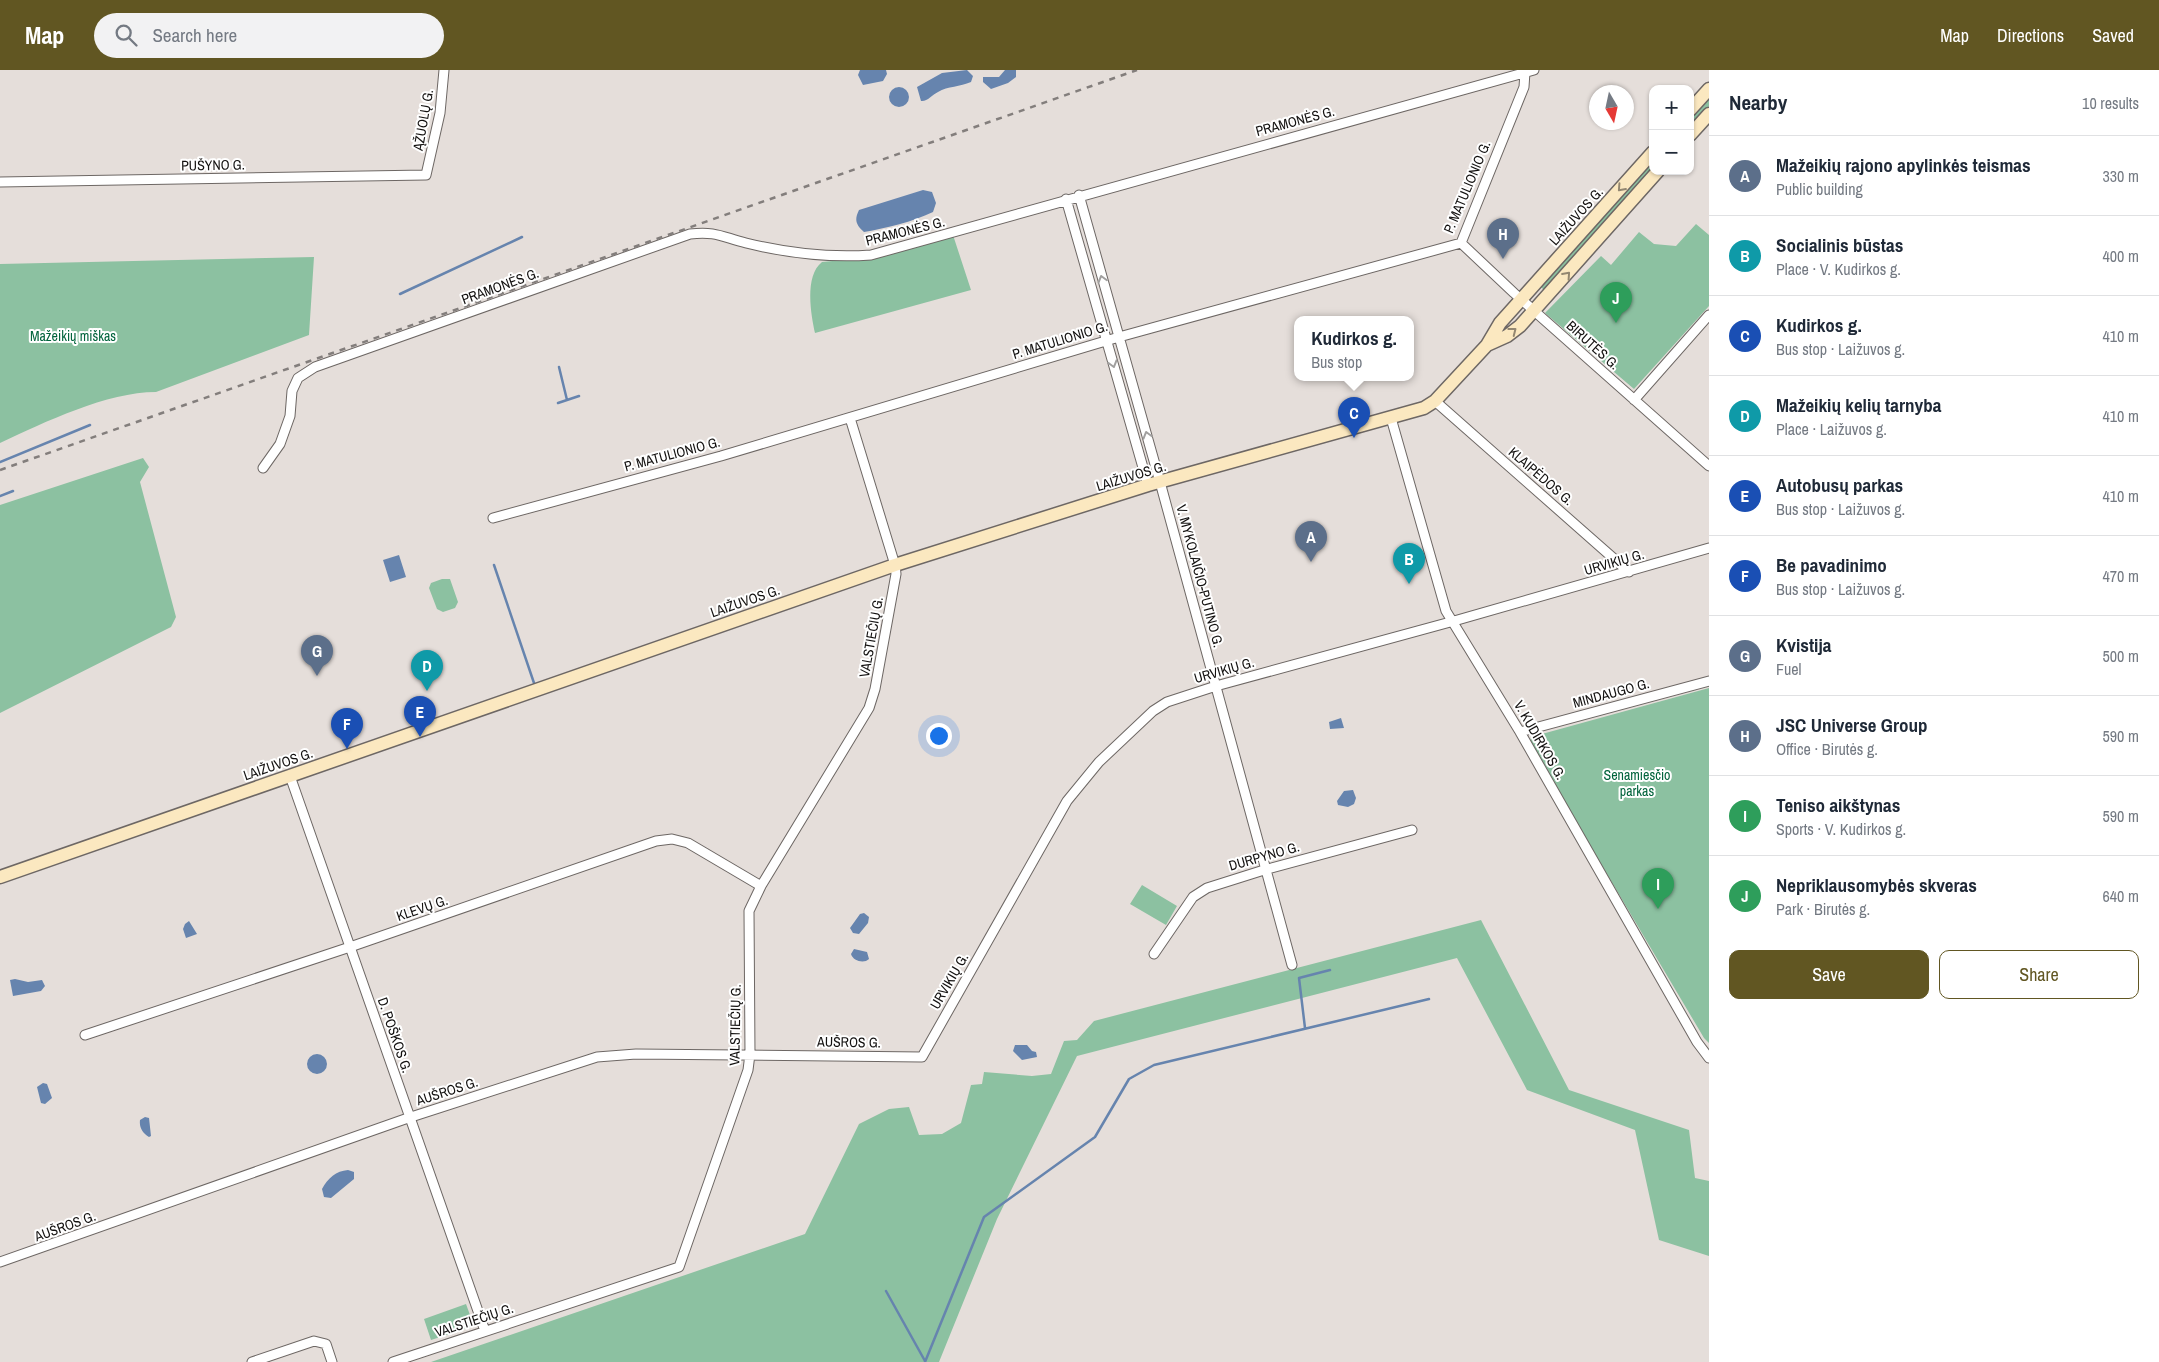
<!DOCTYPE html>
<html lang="en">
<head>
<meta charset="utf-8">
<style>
	:root { --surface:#fff; --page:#f2f2f3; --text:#1f2937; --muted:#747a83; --line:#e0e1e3; --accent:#615622 }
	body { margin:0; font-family:"Archivo Narrow",sans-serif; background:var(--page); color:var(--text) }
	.controls { position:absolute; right:15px; top:15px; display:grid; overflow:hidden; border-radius:10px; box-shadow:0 1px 4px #0004 }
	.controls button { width:45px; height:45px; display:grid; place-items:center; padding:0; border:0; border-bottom:1px solid var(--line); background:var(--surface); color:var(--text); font:25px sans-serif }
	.compass { position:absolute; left:1589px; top:15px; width:45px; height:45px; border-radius:50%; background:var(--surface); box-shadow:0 1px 4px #0004; rotate:171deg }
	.you { position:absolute; left:938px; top:665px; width:18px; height:18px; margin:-12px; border:4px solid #fff; border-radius:50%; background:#1a73e8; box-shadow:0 0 0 8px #1a73e833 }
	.badge { display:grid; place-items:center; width:32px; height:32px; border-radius:50%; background:var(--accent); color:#fff; font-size:16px; font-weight:700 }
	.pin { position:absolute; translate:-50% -41px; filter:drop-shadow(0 1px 2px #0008) }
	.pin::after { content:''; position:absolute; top:26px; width:18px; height:15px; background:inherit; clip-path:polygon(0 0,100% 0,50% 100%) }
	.popup { position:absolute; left:1294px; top:246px; width:120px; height:65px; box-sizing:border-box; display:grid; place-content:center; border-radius:10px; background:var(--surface); filter:drop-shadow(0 1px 4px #0005); font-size:16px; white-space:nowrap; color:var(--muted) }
	.popup b { font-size:19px; color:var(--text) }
	.popup::after { content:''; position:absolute; left:50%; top:100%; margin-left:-10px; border:10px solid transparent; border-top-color:var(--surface) }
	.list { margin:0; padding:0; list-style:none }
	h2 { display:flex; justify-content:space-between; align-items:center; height:65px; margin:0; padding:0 20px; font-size:21px }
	h2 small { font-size:16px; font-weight:400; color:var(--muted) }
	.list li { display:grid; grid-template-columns:32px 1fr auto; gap:15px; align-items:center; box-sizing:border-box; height:80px; padding:0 20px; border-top:1px solid var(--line) }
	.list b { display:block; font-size:19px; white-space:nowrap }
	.list p { margin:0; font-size:16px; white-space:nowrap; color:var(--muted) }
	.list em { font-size:16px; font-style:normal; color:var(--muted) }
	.actions { display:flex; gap:10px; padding:15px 20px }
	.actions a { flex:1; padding:11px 0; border:1px solid var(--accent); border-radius:10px; text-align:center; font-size:18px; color:var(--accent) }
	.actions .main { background:var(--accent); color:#fff }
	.icon { flex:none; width:28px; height:28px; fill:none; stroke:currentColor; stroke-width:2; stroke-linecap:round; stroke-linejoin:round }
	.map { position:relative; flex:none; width:1709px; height:1292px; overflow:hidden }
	header { display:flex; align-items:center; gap:30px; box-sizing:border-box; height:70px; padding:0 25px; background:var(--accent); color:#fff }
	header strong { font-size:24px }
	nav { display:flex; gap:28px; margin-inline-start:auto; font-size:18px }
	.search { width:350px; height:45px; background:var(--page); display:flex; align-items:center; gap:12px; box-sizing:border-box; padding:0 18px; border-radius:28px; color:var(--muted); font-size:19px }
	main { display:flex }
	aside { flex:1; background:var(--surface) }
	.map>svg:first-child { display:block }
	.green { fill:#8cc1a1 }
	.water { fill:#6684ae }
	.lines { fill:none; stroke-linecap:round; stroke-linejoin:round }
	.stream { stroke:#6684ae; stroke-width:2.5 }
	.street-casing { stroke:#6d6764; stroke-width:11 }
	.secondary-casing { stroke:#6d6764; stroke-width:15 }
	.street { stroke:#fff; stroke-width:9 }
	.secondary { stroke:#fbe8c0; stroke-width:12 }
	.rail { stroke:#837e7c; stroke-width:2.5; stroke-dasharray:6 6; stroke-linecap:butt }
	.oneway { stroke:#938771 }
	.oneway2 { stroke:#a1a09f }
	.labels { text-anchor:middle; stroke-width:4; stroke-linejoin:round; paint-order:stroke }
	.street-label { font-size:14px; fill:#131110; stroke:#fff }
	.park-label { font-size:14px; fill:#00633b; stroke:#fff }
</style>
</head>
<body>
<header>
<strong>Map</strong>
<div class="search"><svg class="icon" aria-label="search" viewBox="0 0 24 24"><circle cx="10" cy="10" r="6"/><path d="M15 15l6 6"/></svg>Search here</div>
<nav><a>Map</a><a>Directions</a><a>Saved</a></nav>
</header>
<main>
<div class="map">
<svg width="1709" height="1292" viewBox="0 0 1709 1292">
	<rect width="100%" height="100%" fill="#e5deda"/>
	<path class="green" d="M 1709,25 L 1709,36 L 1690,58 L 1690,46 Z
		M 1653,89 L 1653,100 L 1545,221 L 1540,216 Z
		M 1696,154 L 1709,165 L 1709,236 L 1634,319 L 1545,243 L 1601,186 L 1611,195 L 1639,162 L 1654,174 L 1676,176 Z
		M 953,165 L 971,220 L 815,263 C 811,245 804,206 822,192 L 873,187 Z
		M 314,187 L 309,265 L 156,322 C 107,322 45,352 0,373 L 0,194 Z
		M 143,388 L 149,397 L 140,412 L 176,547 L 171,557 L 0,643 L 0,435 Z
		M 442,509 L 450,509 L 458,532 L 455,538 L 443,542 L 437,539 L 429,518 L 431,513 Z
		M 1709,618 L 1709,973 L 1704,968 L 1530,674 L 1531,667 Z
		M 1142,815 L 1177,836 L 1166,855 L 1130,834 Z
		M 1481,850 L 1569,1020 L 1689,1060 L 1695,1108 L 1709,1111 L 1709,1186 L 1659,1170 L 1635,1060 L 1527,1020 L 1457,888 L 1077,986 L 997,1149 L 939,1292 L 431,1292 L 805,1164 L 859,1054 L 889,1039 L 909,1037 L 919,1065 L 942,1064 L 961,1053 L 971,1015 L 982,1014 L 984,1002 L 1032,1006 L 1051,1004 L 1064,971 L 1077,970 L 1094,951 Z
		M 466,1234 L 474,1256 L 431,1270 L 424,1249 Z"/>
	<path class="water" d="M 860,0 L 886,0 L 887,4 L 883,11 L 863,15 L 858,5 Z
		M 967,0 L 973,6 L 971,12 C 960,17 948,16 938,22 C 932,25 927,32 921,31 L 917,17 L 942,3 Z
		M 1005,0 L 1016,0 L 1016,7 L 1008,13 L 991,19 L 983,12 L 983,7 L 999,7 Z
		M889 27a10 10 0 1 1 20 0a10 10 0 1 1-20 0Z
		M 923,120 L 932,122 L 936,133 L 933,142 C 912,152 887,158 864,162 C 856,155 854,150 859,140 Z
		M 399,485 L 406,507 L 390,512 L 383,490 Z
		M 1341,648 L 1344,658 L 1330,659 L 1329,652 Z
		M 1353,720 L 1356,728 L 1354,734 L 1348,737 L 1338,735 L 1337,731 L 1344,721 Z
		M 864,843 L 869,847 L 868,853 L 859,864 L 853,863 L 850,858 L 860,844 Z
		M 189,851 L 197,864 L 186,868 L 183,859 L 185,854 Z
		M 854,879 L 867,882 L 869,889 C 864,894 853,891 851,884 Z
		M 15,909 L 28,912 L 42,910 L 45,916 L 41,921 L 13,926 L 10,910 Z
		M 1015,975 L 1027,975 L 1032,981 L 1036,982 L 1037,987 L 1022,990 L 1013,981 Z
		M307 994a10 10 0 1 1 20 0a10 10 0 1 1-20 0Z
		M 43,1013 L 47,1014 L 52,1028 L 45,1034 L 41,1033 L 37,1017 Z
		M 145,1047 L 149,1048 L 151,1066 L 149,1067 C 143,1063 139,1058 140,1050 Z
		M 348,1100 L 354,1102 L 354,1109 L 331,1128 L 324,1127 L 322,1119 C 328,1108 336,1101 348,1100 Z"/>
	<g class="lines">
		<path class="stream" d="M 400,224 L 522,167
			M 559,297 L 567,330 L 579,326
			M 558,333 L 567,330
			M 0,392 L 90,355
			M 0,426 L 13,421
			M 494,495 L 534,613
			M 1305,958 L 1299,908 L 1330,900
			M 886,1221 L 925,1291
			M 925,1292 L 984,1147 L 1095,1067 L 1129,1009 L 1154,995 L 1429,929"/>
		<g class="street-casing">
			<path id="street" d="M 0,112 L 426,105 L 440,43 L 444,0
				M 1079,125 L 1160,412 L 1292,895
				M 1066,129 L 1148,415
				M 1461,173 L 1514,223 L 1709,396
				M 1634,330 L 1709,245
				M 1435,331 L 1629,502
				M 1391,348 L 1446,541 L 1520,662 L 1697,972 L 1709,988
				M 263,398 L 280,374 L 290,346 L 292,321 L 298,308 L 315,297 L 690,164 C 716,161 722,167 746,173 C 787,183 829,188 871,185 L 1534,0
				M 493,448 L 721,386 L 1119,267 L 1461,173 L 1524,17 L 1525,2
				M 1520,662 L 1709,611
				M 290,706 L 485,1261
				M 1154,884 L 1193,827 L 1207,818 L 1264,800 L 1412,760
				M 85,965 L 350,877 L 656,771 L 672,769 L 688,773 L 761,816
				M 0,1192 L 408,1048 L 597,987 L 636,984 L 922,987 L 1067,731 L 1099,692 L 1153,641 L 1167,632 L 1216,616 L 1454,551 L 1709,478
				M 252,1292 L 314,1271 L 326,1274 L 332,1292
				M 393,1292 L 679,1197 L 748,1000 L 750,984 L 749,841 L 761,816 L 869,638 L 875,619 L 896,504 L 895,495 L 850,348"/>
		</g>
		<g class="secondary-casing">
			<path id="secondary" d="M 1690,40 L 1709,19
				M 1690,65 L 1709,44
				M 1487,275 L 1507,266 L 1520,256 L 1658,101
				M 0,807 L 895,495 L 1148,415 L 1424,338 L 1435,331 L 1487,275 L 1500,253 L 1653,82"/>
		</g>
		<use href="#street" class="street"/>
		<use href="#secondary" class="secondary"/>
		<path class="rail" d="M 0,400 L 1137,0"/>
	</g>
	<defs><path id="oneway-chevron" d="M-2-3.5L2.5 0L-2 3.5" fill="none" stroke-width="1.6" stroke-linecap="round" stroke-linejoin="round" transform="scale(1.25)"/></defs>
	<g class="oneway">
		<use href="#oneway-chevron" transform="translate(1621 118) rotate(132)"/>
		<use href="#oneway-chevron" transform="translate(1567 205) rotate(-48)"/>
		<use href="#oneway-chevron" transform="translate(1513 261) rotate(-38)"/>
	</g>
	<g class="oneway2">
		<use href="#oneway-chevron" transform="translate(1102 209) rotate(-106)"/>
		<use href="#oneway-chevron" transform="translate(1113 294) rotate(74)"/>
		<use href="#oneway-chevron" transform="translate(1147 365) rotate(-106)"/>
	</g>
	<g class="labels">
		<g class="street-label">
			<text transform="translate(423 50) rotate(-80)" y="5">ĄŽUOLŲ G.</text>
			<text transform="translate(1295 51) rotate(-15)" y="5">PRAMONĖS G.</text>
			<text transform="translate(213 95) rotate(-1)" y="5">PUŠYNO G.</text>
			<text transform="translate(1467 117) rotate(-67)" y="5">P. MATULIONIO G.</text>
			<text transform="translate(1576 146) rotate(-48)" y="5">LAIŽUVOS G.</text>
			<text transform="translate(905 161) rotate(-14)" y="5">PRAMONĖS G.</text>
			<text transform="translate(500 216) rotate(-20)" y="5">PRAMONĖS G.</text>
			<text transform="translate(1060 270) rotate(-17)" y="5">P. MATULIONIO G.</text>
			<text transform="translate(1593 275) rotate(42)" y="5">BIRUTĖS G.</text>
			<text transform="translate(672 384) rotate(-15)" y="5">P. MATULIONIO G.</text>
			<text transform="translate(1131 406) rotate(-17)" y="5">LAIŽUVOS G.</text>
			<text transform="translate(1541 406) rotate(41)" y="5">KLAIPĖDOS G.</text>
			<text transform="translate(1614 492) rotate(-16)" y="5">URVIKIŲ G.</text>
			<text transform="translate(1200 506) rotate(75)" y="5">V. MYKOLAIČIO-PUTINO G.</text>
			<text transform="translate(745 531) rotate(-19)" y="5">LAIŽUVOS G.</text>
			<text transform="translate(871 567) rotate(-80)" y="5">VALSTIEČIŲ G.</text>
			<text transform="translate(1224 600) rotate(-16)" y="5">URVIKIŲ G.</text>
			<text transform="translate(1611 623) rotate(-15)" y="5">MINDAUGO G.</text>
			<text transform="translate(1540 670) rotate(60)" y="5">V. KUDIRKOS G.</text>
			<text transform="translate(278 694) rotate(-19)" y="5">LAIŽUVOS G.</text>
			<text transform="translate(1264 786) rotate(-16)" y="5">DURPYNO G.</text>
			<text transform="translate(422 838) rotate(-19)" y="5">KLEVŲ G.</text>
			<text transform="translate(949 911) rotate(-60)" y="5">URVIKIŲ G.</text>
			<text transform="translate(735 955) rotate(-89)" y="5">VALSTIEČIŲ G.</text>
			<text transform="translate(395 965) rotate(71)" y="5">D. POŠKOS G.</text>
			<text transform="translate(849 972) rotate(1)" y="5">AUŠROS G.</text>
			<text transform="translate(447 1021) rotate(-18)" y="5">AUŠROS G.</text>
			<text transform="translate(65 1156) rotate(-20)" y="5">AUŠROS G.</text>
			<text transform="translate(474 1250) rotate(-18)" y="5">VALSTIEČIŲ G.</text>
		</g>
		<g class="park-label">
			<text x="73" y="271">Mažeikių miškas</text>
			<text x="1637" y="710">Senamiesčio<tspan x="1637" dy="16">parkas</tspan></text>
		</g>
	</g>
</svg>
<div class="controls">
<button>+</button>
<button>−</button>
</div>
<svg class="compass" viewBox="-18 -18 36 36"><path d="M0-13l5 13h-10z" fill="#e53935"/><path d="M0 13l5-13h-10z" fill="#747a83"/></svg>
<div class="you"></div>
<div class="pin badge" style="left:1311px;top:492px;background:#5c6f8a">A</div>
<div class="pin badge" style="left:1409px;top:514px;background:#0f9aa8">B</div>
<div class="pin badge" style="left:1354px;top:368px;background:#1a4fb4">C</div>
<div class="popup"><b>Kudirkos g.</b>Bus stop</div>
<div class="pin badge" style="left:427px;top:621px;background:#0f9aa8">D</div>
<div class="pin badge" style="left:420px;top:667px;background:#1a4fb4">E</div>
<div class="pin badge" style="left:347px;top:679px;background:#1a4fb4">F</div>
<div class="pin badge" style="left:317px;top:606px;background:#5c6f8a">G</div>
<div class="pin badge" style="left:1503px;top:189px;background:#5c6f8a">H</div>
<div class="pin badge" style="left:1658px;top:839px;background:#2e9e5b">I</div>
<div class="pin badge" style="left:1616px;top:253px;background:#2e9e5b">J</div>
</div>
<aside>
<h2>Nearby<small>10 results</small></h2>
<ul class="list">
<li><span class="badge" style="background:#5c6f8a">A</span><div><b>Mažeikių rajono apylinkės teismas</b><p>Public building</p></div><em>330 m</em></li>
<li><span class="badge" style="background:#0f9aa8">B</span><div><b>Socialinis būstas</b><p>Place · V. Kudirkos g.</p></div><em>400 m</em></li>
<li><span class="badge" style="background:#1a4fb4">C</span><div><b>Kudirkos g.</b><p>Bus stop · Laižuvos g.</p></div><em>410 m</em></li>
<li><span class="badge" style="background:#0f9aa8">D</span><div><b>Mažeikių kelių tarnyba</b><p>Place · Laižuvos g.</p></div><em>410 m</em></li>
<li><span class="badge" style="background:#1a4fb4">E</span><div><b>Autobusų parkas</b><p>Bus stop · Laižuvos g.</p></div><em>410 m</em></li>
<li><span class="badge" style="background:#1a4fb4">F</span><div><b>Be pavadinimo</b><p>Bus stop · Laižuvos g.</p></div><em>470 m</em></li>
<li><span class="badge" style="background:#5c6f8a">G</span><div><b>Kvistija</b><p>Fuel</p></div><em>500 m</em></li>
<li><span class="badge" style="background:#5c6f8a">H</span><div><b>JSC Universe Group</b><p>Office · Birutės g.</p></div><em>590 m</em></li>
<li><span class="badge" style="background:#2e9e5b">I</span><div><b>Teniso aikštynas</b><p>Sports · V. Kudirkos g.</p></div><em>590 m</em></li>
<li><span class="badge" style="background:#2e9e5b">J</span><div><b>Nepriklausomybės skveras</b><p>Park · Birutės g.</p></div><em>640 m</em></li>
</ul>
<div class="actions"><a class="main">Save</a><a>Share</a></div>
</aside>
</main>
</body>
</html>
